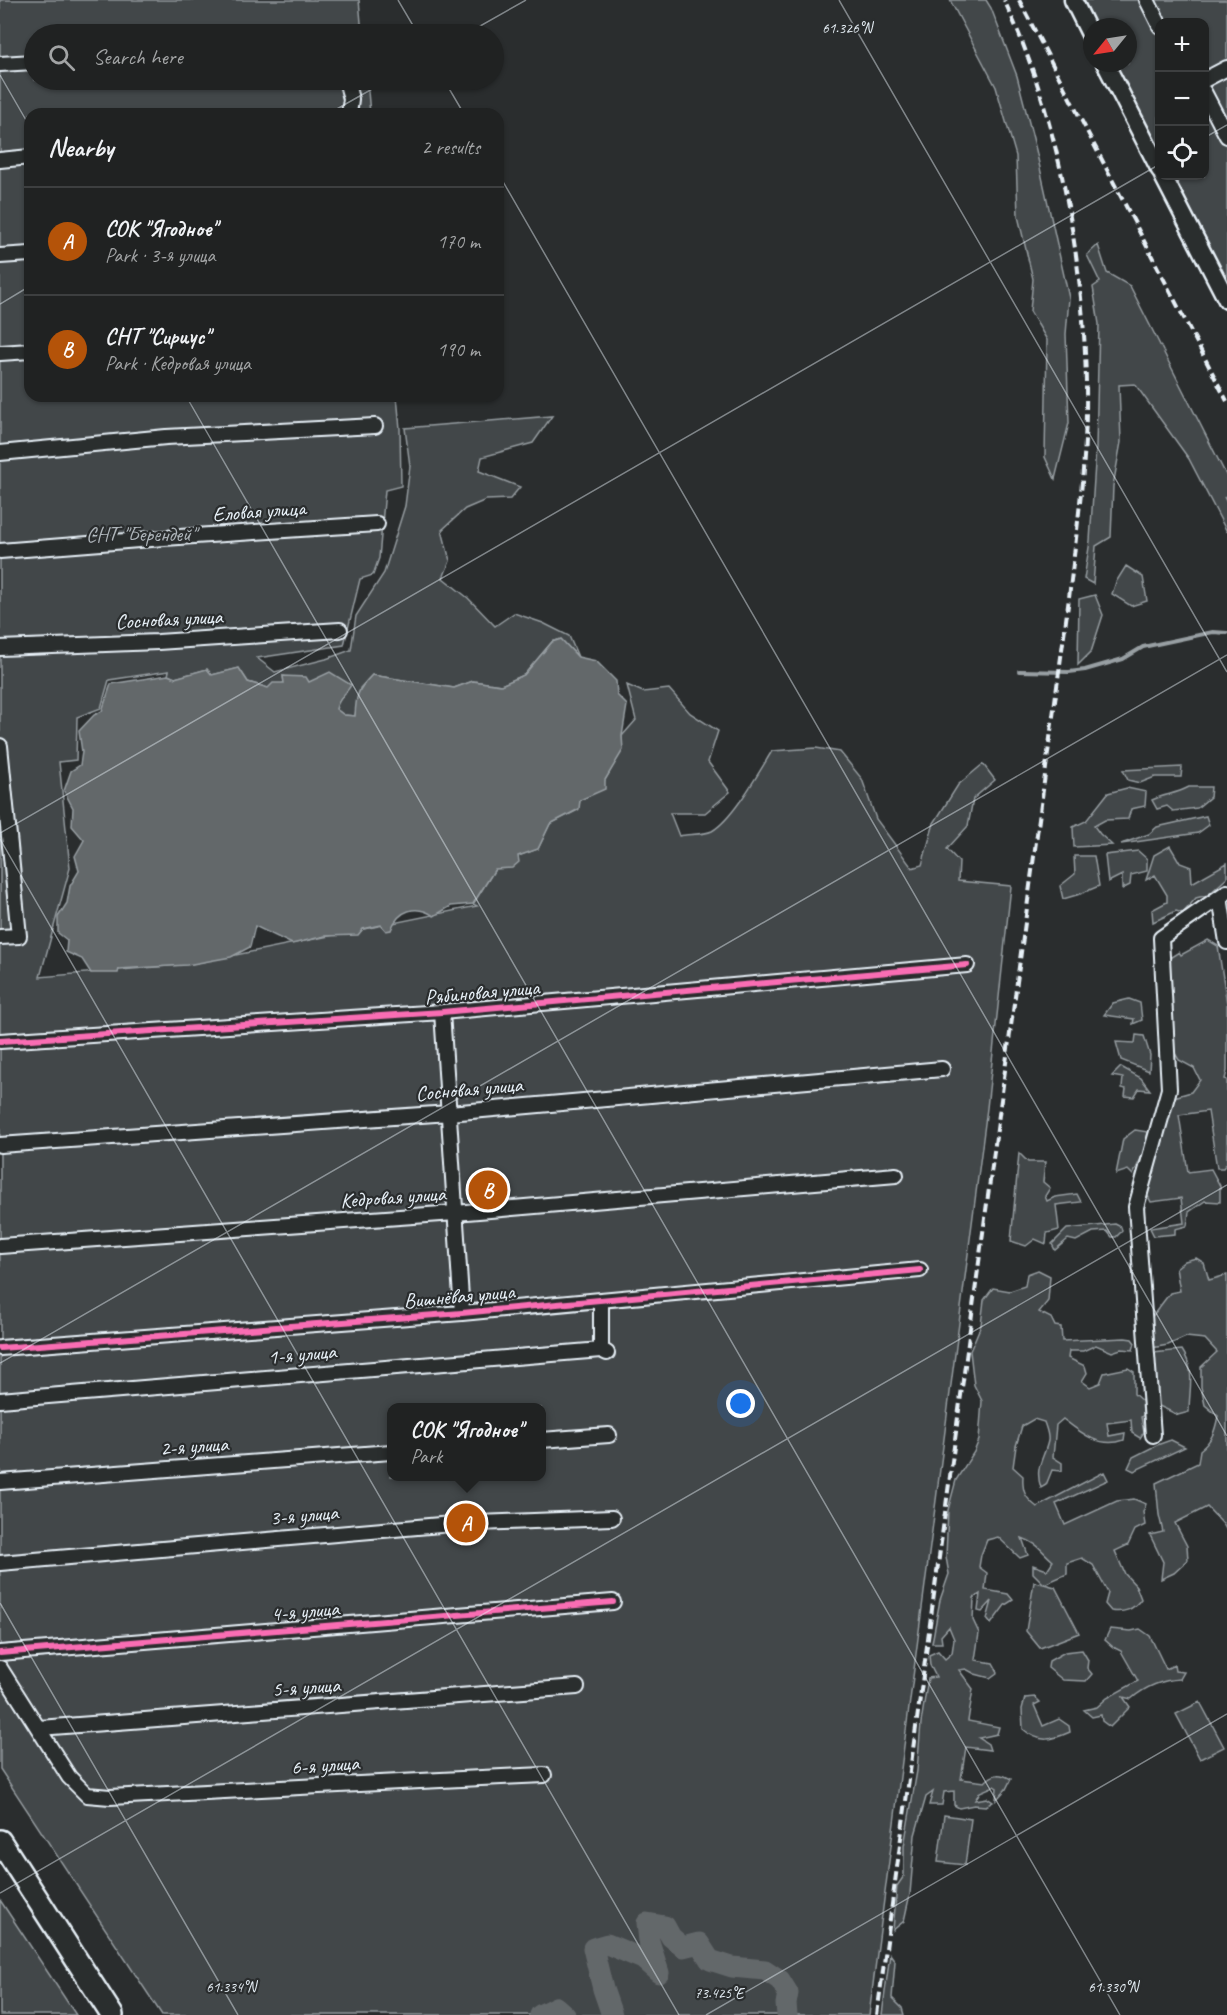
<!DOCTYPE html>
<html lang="en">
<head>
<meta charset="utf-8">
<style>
	:root { --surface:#202222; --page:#2d2f2f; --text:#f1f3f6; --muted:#a2a4a5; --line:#3d3f40; --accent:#b45309 }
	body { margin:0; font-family:Caveat,sans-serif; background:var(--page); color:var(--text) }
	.controls { position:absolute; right:18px; top:18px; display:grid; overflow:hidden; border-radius:12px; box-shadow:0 2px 4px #0004 }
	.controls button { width:54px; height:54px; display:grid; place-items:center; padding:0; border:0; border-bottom:2px solid var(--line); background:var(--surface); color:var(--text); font:30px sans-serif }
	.compass { position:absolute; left:1083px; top:18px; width:54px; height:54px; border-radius:50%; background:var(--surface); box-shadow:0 2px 4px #0004; rotate:240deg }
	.you { position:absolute; left:741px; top:1404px; width:21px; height:21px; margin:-15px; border:4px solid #fff; border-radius:50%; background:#1a73e8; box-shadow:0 0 0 9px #1a73e833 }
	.badge { display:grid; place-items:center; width:39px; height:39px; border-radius:50%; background:var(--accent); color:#fff; font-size:20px; font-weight:700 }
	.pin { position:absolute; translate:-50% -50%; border:3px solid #fff; box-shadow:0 2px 6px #0006 }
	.popup { position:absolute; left:387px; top:1403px; width:159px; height:78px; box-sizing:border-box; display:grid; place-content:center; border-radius:12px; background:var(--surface); filter:drop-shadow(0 2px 4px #0005); font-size:20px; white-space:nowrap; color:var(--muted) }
	.popup b { font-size:22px; color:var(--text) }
	.popup::after { content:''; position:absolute; left:50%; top:100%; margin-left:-12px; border:12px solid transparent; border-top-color:var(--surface) }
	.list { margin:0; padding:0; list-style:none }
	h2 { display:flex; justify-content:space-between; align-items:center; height:78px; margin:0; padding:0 24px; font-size:26px }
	h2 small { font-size:20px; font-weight:400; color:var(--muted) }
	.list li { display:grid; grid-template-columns:39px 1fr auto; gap:18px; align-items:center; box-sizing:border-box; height:108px; padding:0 24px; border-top:2px solid var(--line) }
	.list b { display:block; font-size:22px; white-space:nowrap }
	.list p { margin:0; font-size:20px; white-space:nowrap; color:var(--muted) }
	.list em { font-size:20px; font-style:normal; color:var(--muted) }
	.icon { flex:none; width:33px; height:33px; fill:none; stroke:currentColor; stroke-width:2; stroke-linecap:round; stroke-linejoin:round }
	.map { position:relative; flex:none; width:1227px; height:2015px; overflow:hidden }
	.search { position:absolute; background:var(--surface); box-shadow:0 2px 4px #0004; left:24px; top:24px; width:480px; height:66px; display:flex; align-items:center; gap:15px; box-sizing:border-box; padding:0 21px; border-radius:33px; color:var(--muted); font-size:22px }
	.panel { position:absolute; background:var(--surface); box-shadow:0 2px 4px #0004; left:24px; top:108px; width:480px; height:294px; border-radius:18px }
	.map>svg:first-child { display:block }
	.green { fill:#424648; stroke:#959ca0; stroke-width:1.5; fill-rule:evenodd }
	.water { fill:#63686b; stroke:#989fa3; stroke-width:1.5 }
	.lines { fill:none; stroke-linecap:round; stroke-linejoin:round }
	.stream { stroke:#989fa3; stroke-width:4 }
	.river { stroke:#63686b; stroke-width:21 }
	.minor-casing { stroke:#e8f1f8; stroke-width:18 }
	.tertiary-casing { stroke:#e8f1f8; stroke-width:21 }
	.primary-casing { stroke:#e8f1f8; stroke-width:26 }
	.minor { stroke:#2a2d2e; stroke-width:14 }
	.tertiary { stroke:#2a2d2e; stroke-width:16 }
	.primary { stroke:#2a2d2e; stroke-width:21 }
	.rail { stroke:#e8f1f8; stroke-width:4; stroke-dasharray:9 4.5; stroke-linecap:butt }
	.cycleway-casing { stroke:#2a2d2e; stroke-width:10 }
	.cycleway { stroke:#f96db3; stroke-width:6 }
	.ticks { fill:none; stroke:#e8f1f8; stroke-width:1.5; stroke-opacity:0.45 }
	.labels { text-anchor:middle; stroke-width:4.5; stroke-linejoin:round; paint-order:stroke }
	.street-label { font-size:21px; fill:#e8f1f8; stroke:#2a2d2e }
	.park-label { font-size:21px; fill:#aeb5ba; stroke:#2a2d2e }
	.ticks-label { font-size:15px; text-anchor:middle; fill:#e8f1f8; stroke:#2a2d2e; stroke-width:4.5; stroke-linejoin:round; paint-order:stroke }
</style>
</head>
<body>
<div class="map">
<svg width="1227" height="2015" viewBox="0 0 1227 2015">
	<rect width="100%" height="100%" fill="#2a2d2e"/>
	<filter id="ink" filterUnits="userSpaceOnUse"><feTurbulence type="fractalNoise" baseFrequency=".0167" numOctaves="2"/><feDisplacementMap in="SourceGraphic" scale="12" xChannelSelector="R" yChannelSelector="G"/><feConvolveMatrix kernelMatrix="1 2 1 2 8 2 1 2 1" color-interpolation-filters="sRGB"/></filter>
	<g filter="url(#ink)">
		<path class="green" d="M 0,0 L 359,0 L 362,34 L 34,34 L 34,80 L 367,80 L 370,114 L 30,114 L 30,396 L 397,396 L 400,429 L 401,486 L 385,490 L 379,558 L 373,575 L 360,579 L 344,645 L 257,658 L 275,672 L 326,659 L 351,650 L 356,616 L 384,573 L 405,506 L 410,466 L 405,428 L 552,416 L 533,443 L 482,457 L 479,471 L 520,487 L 510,499 L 486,500 L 465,509 L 442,530 L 450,561 L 443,578 L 468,598 L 495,626 L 514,613 L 543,623 L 569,636 L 578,657 L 561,639 L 552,642 L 524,675 L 501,685 L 473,681 L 454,688 L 372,675 L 360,688 L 355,716 L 344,715 L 336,709 L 338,701 L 345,694 L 309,682 L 283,676 L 284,683 L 268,688 L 248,682 L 239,668 L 212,675 L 207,669 L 175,678 L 168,675 L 169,671 L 109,680 L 101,708 L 77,717 L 76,760 L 59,762 L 70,868 L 40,977 L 191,964 L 477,906 L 473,904 L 495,869 L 518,856 L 538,849 L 550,824 L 578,810 L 580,800 L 605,780 L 622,750 L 622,736 L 636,720 L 627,685 L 643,692 L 669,689 L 690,713 L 718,731 L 708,762 L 730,792 L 705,813 L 670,813 L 679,836 C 688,834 704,835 712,831 C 733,819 759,772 772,751 L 816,748 L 840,752 L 862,779 L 876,819 L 912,868 L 922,865 L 934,823 L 958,785 L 983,764 L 995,780 L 973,799 L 968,826 L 947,849 L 959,862 L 958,881 L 1011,886 L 987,1108 L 869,2015 L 162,2015 L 0,1769 ZM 391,1408 L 541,1408 L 541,1476 L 391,1476 Z
			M 950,0 L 986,0 L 991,8 L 1017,76 L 1036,150 L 1069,298 L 1066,334 L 1069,423 L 1055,479 L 1045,457 L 1047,340 L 1030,311 L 1033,279 L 1018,216 L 1016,156 L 996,87 Z
			M 1083,0 L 1227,0 L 1227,281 L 1173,176 L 1204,176 L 1204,22 L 1160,22 L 1159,150 L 1115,63 L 1128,63 L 1128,27 L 1096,27 Z
			M 1098,245 L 1107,273 L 1130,286 L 1227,477 L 1227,500 L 1224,497 L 1227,503 L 1227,532 L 1189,459 L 1135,384 L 1119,385 L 1121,442 L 1113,486 L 1111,537 L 1096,546 L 1093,584 L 1084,579 L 1090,541 L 1096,448 L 1099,324 L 1093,287 L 1100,282 L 1087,255 Z
			M 1126,566 L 1143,577 L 1147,601 L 1131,606 L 1112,594 L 1116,582 Z
			M 1095,595 L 1103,615 L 1091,652 L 1078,665 L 1079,599 Z
			M 1182,767 L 1181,777 L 1155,777 L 1140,783 L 1128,780 L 1123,770 Z
			M 1189,787 L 1211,787 L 1210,797 L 1197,808 L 1173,811 L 1167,806 L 1157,809 L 1152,800 C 1167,793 1174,795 1189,787 Z
			M 1127,788 L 1146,792 L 1145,806 L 1131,809 L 1128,819 L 1105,820 L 1094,826 L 1100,834 L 1112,845 L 1074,847 L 1073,827 L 1086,821 L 1108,793 Z
			M 1206,816 L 1209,825 L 1198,833 L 1121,844 L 1149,834 L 1157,827 Z
			M 1170,846 L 1180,863 L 1191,867 L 1192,883 L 1227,863 L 1227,878 L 1208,895 L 1196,898 L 1183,913 L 1176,911 L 1153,922 L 1152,910 L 1167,902 L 1167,895 L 1155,875 L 1146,880 L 1154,855 Z
			M 1138,851 L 1147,859 L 1147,871 L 1131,875 L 1130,885 L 1122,889 L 1122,875 L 1108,882 L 1105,855 Z
			M 1074,856 L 1094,856 L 1099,886 L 1080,894 L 1063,899 L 1060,886 L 1075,874 Z
			M 1208,940 L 1218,946 L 1227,1004 L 1227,1071 L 1225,1079 L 1227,1080 L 1227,1163 L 1223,1168 L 1217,1168 L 1208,1111 L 1179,1115 L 1188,1172 L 1211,1169 L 1220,1186 L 1220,1202 L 1205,1201 L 1189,1212 L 1187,1226 L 1175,1229 L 1175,1234 L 1154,1236 L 1150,1228 L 1184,1223 L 1181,1198 L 1151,1202 L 1144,1188 L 1164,1134 L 1164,1111 L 1174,1097 L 1191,1092 L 1200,1080 L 1194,1068 L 1179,1060 L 1170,1045 L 1168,959 L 1179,952 L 1181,955 Z
			M 1129,999 L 1140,1003 L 1142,1020 L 1133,1024 L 1134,1019 L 1104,1015 L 1113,1003 Z
			M 1136,1035 L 1144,1036 L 1150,1055 L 1149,1071 L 1121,1060 L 1116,1042 L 1135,1043 Z
			M 1121,1067 L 1141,1078 L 1150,1090 L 1139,1089 L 1134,1097 L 1125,1096 L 1126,1089 L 1122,1088 L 1123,1078 L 1112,1076 Z
			M 1135,1130 L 1148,1132 L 1143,1154 L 1133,1175 L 1128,1170 L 1116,1174 L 1123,1139 Z
			M 1019,1153 L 1028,1162 L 1045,1162 L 1043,1182 L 1050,1188 L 1045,1196 L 1047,1201 L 1055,1197 L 1077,1194 L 1081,1202 L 1056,1205 L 1059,1230 L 1047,1233 L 1046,1244 L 1035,1239 L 1026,1246 L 1011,1241 Z
			M 1115,1224 L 1121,1227 L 1122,1231 L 1116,1237 L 1112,1237 L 1107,1231 L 1093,1232 L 1076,1241 L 1068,1239 L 1055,1250 L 1052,1244 L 1067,1229 Z
			M 1196,1258 L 1204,1263 L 1209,1280 L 1227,1275 L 1227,1531 L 1223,1524 L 1207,1507 L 1175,1523 L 1187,1546 L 1188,1560 L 1174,1573 L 1161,1579 L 1163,1562 L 1150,1535 L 1163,1532 L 1159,1515 L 1156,1483 L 1198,1463 L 1200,1450 C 1212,1441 1215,1431 1218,1416 L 1205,1405 L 1201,1387 L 1201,1367 L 1217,1352 L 1205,1339 L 1186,1337 L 1168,1345 L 1151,1348 L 1148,1322 L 1170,1293 L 1180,1291 L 1176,1268 L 1185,1261 Z
			M 1038,1270 L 1050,1276 L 1048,1301 L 1039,1312 L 1051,1318 L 1055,1326 L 1061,1327 L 1062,1341 L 1125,1338 L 1132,1339 L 1135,1343 L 1133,1350 L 1121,1349 L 1112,1352 L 1096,1345 L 1083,1351 L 1069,1351 L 1068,1358 L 1085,1366 L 1087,1373 L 1082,1381 L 1090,1387 L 1100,1383 L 1104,1373 L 1128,1368 L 1134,1372 L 1134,1394 L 1143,1402 L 1147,1412 L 1141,1417 L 1144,1432 L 1140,1438 L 1132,1433 L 1131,1420 L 1107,1423 L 1109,1436 L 1125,1433 L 1124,1440 C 1100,1449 1081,1433 1063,1419 L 1056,1425 L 1053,1457 L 1062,1463 L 1062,1471 L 1052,1470 L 1046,1485 L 1041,1488 C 1034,1467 1044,1459 1048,1441 C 1049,1435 1046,1428 1044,1422 L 1034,1419 L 1022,1426 L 1016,1446 L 1013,1467 L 1023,1476 C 1022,1491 1025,1498 1037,1507 L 1104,1472 L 1108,1480 L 1056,1504 L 1065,1525 L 1117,1501 L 1134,1499 L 1146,1504 L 1143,1512 L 1145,1525 L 1135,1530 L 1128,1545 L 1115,1551 L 1125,1574 L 1136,1586 L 1141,1599 C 1133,1610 1124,1613 1111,1611 L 1105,1604 L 1108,1593 L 1093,1565 L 1082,1558 L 1067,1563 L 1067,1574 L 1044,1584 L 1055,1587 L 1079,1633 L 1040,1648 L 1026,1631 L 1034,1582 L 1044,1584 L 1033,1573 L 1033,1565 L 1047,1570 L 1053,1561 C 1040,1550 1039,1544 1022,1538 L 1028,1555 L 1020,1558 L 998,1537 L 987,1540 L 981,1555 L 979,1567 L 987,1573 L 985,1590 L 1008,1594 L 1013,1600 L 1005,1605 L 991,1624 L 987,1619 L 992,1601 L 982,1612 L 978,1611 L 980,1594 L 974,1598 L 973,1620 L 979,1633 L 975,1660 L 993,1663 L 998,1672 L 990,1678 L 975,1674 L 966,1669 L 959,1670 L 973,1689 L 968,1721 L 999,1727 L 997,1734 L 979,1738 L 988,1744 L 990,1750 L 966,1747 L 961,1779 L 985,1782 C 994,1773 1000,1773 1011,1779 L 1006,1789 L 996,1800 L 997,1788 L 994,1786 L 980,1792 L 975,1800 L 987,1798 L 993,1802 L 986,1806 L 974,1805 L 959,1808 L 954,1805 L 954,1791 L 944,1792 L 942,1805 L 929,1805 L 933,1792 L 926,1797 L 915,1835 L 910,1894 L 904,1921 L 893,1930 L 897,1886 L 904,1876 L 904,1846 L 917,1771 L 921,1723 L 928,1678 L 936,1677 L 930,1665 L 929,1655 L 938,1651 L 945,1659 L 952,1653 L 954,1639 L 949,1627 L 941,1636 L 942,1643 L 932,1643 L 940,1600 L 949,1574 L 946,1557 L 948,1510 L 956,1480 L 974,1452 L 979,1440 L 982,1401 L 974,1385 L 970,1351 L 981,1325 L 984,1300 L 993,1288 L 1010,1291 L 1025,1286 L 1027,1274 Z
			M 1182,1350 C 1196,1371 1189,1388 1189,1412 L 1178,1415 L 1157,1405 L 1153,1353 Z
			M 1171,1440 L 1185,1447 L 1134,1471 L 1128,1468 L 1133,1457 L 1157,1445 Z
			M 1110,1629 L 1131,1631 L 1140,1629 L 1150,1636 L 1166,1669 L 1174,1665 L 1175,1671 L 1184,1672 L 1180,1679 C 1161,1680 1145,1687 1131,1699 L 1123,1697 L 1130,1707 L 1110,1727 L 1102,1721 L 1101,1715 L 1092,1717 L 1084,1710 L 1097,1707 L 1107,1698 L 1138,1681 L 1121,1651 L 1113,1647 L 1105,1640 Z
			M 1082,1650 L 1088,1660 L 1087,1668 L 1092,1674 L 1086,1681 L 1063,1680 L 1048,1668 L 1049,1661 L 1065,1652 Z
			M 1035,1697 L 1040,1702 L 1034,1705 L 1043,1726 L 1059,1719 L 1069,1726 L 1070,1732 C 1052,1740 1040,1744 1023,1729 L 1022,1709 L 1025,1698 Z
			M 1200,1702 L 1224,1747 L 1200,1759 L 1176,1714 Z
			M 944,1815 L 971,1819 L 965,1865 L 938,1862 Z
			M 0,1900 L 76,2015 L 0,2015 Z
			M 890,1954 L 895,1961 L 892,1998 L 902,2008 L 904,2015 L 882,2015 Z"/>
		<path class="water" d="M 561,639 L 578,657 L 596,661 L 616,681 L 617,695 L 627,705 L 622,736 L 623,750 L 605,780 L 605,789 L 580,800 L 579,809 L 550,824 L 538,849 L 518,856 L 519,862 L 512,868 L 495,869 L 473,904 L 451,906 L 434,916 C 416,904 398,910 391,930 L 386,931 L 381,925 L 363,929 L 358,935 L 325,936 L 292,944 L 255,926 L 250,947 L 231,957 L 187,965 L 119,969 L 118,973 L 91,973 L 82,959 L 66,952 L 67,940 L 58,933 L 58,917 L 67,903 L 70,886 L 79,871 L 75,856 L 84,840 L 72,826 L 73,808 L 64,791 L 71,771 L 80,765 L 82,752 L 79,731 L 94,715 L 102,711 L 111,684 L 168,675 L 175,678 L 207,669 L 212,675 L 239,668 L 248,682 L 268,688 L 273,683 L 284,683 L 283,676 L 306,677 L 309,682 L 330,672 L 351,685 C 346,694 338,699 336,709 L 344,715 L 355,716 C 356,696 357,690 372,675 L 454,688 L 473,681 L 501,685 L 524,675 L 552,642 Z"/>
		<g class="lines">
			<path class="stream" d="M 1019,671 L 1069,672 L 1085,670 L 1123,659 L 1143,647 L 1213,632 L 1227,633"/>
			<path class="river" d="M 540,2015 L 556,2007 L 565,2015
				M 612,2015 L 603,1989 L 593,1948 L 607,1944 L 643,1959 L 659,1973 L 649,1941 L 647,1923 L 665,1926 L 671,1937 L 683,1947 L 699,1943 L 710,1960 L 732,1967 L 765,1970 L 780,1980 L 788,1993 L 786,2004 L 787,2015"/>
			<g class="minor-casing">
				<path id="minor" d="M 1147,0 L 1160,26
					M 0,64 L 34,62
					M 346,80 L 351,99 L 349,114
					M 1204,80 L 1227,68
					M 1204,92 L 1227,136
					M 0,160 L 30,157
					M 0,256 L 30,254
					M 0,353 L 30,351
					M 0,453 L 166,437 L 375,426
					M 0,551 L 164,538 L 377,524
					M 0,648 L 158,642 L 340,630
					M 0,746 L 19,936 L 0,937
					M 1220,897 L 1227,942
					M 442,1012 L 462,1313
					M 0,1041 L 442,1012 L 967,965
					M 0,1145 L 449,1113 L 942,1069
					M 0,1246 L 455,1213 L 896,1175
					M 601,1300 L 601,1350
					M 0,1348 L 462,1313 L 920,1270
					M 0,1400 L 601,1350 L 607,1353
					M 1153,1435 L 1136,1207 L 1169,1089 L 1161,938 L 1227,892
					M 541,1440 L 609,1435
					M 0,1482 L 391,1452
					M 0,1563 L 452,1524 L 612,1518
					M 0,1653 L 613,1602
					M 0,1668 L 69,1777 L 87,1795 L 110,1797 C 255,1790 399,1781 544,1775
					M 39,1728 L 577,1687"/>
			</g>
			<g class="tertiary-casing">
				<path id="tertiary" d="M 1073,0 L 1092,38
					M 1105,63 L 1160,170
					M 1163,176 L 1227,300"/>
			</g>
			<g class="primary-casing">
				<path id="primary" d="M 0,1841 L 112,2015"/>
			</g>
			<use href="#minor" class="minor"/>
			<use href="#tertiary" class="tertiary"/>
			<use href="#primary" class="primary"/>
			<path class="rail" d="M 1019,0 L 1227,401
				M 877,2015 L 1069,598 C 1076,536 1085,474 1086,412 C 1088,280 1061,120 1004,0"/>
			<g class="cycleway-casing">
				<path id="cycleway" d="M 0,1041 L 442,1012 L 967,965
					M 0,1348 L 462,1313 L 920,1270
					M 0,1653 L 613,1602"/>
			</g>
			<use href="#cycleway" class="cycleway"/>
		</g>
	</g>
	<path class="ticks" d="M 398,0 L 418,34M 839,0 L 1227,672M 466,34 L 526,0M 0,75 L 30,127M 444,80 L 464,114M 328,114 L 388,80M 1204,138 L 1227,125M 498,173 L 1227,1436M 0,304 L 30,286M 186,396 L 1120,2015M 0,833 L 1160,164M 0,839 L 679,2015M 0,1363 L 1227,655M 0,1603 L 238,2015M 0,1893 L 1227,1185M 706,2015 L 1227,1714"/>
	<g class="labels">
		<g class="street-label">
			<text transform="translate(259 511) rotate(-4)" y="7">Еловая улица</text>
			<text transform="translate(169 619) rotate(-3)" y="7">Сосновая улица</text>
			<text transform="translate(482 992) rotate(-5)" y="7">Рябиновая улица</text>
			<text transform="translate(469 1089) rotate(-5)" y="7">Сосновая улица</text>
			<text transform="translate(393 1197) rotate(-4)" y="7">Кедровая улица</text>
			<text transform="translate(459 1296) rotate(-5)" y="7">Вишнёвая улица</text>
			<text transform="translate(302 1354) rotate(-5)" y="7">1-я улица</text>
			<text transform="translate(194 1446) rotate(-4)" y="7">2-я улица</text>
			<text transform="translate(304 1515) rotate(-5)" y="7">3-я улица</text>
			<text transform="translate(305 1611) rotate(-5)" y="7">4-я улица</text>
			<text transform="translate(306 1687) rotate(-4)" y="7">5-я улица</text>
			<text transform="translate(325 1765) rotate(-4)" y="7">6-я улица</text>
		</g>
		<g class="park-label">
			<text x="141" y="541">СНТ "Берендей"</text>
		</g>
	</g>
	<g class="ticks-label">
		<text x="847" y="33">61.326°N</text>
		<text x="231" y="1992">61.334°N</text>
		<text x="1113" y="1992">61.330°N</text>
		<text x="719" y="1998">73.425°E</text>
	</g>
</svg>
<div class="controls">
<button>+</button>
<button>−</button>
<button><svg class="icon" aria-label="locate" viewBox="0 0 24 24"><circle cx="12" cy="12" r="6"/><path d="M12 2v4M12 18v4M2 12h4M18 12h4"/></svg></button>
</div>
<svg class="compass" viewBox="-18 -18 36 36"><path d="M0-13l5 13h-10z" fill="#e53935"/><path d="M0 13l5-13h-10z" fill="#a2a4a5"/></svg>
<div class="you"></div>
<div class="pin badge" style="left:466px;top:1523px">A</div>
<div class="popup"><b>СОК &quot;Ягодное&quot;</b>Park</div>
<div class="pin badge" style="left:488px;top:1190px">B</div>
<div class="search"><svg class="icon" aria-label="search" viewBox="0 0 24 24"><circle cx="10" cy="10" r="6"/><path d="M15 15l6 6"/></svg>Search here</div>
<section class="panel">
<h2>Nearby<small>2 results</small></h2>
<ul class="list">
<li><span class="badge">A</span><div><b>СОК &quot;Ягодное&quot;</b><p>Park · 3-я улица</p></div><em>170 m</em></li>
<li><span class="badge">B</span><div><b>СНТ &quot;Сириус&quot;</b><p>Park · Кедровая улица</p></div><em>190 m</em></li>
</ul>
</section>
</div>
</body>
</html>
